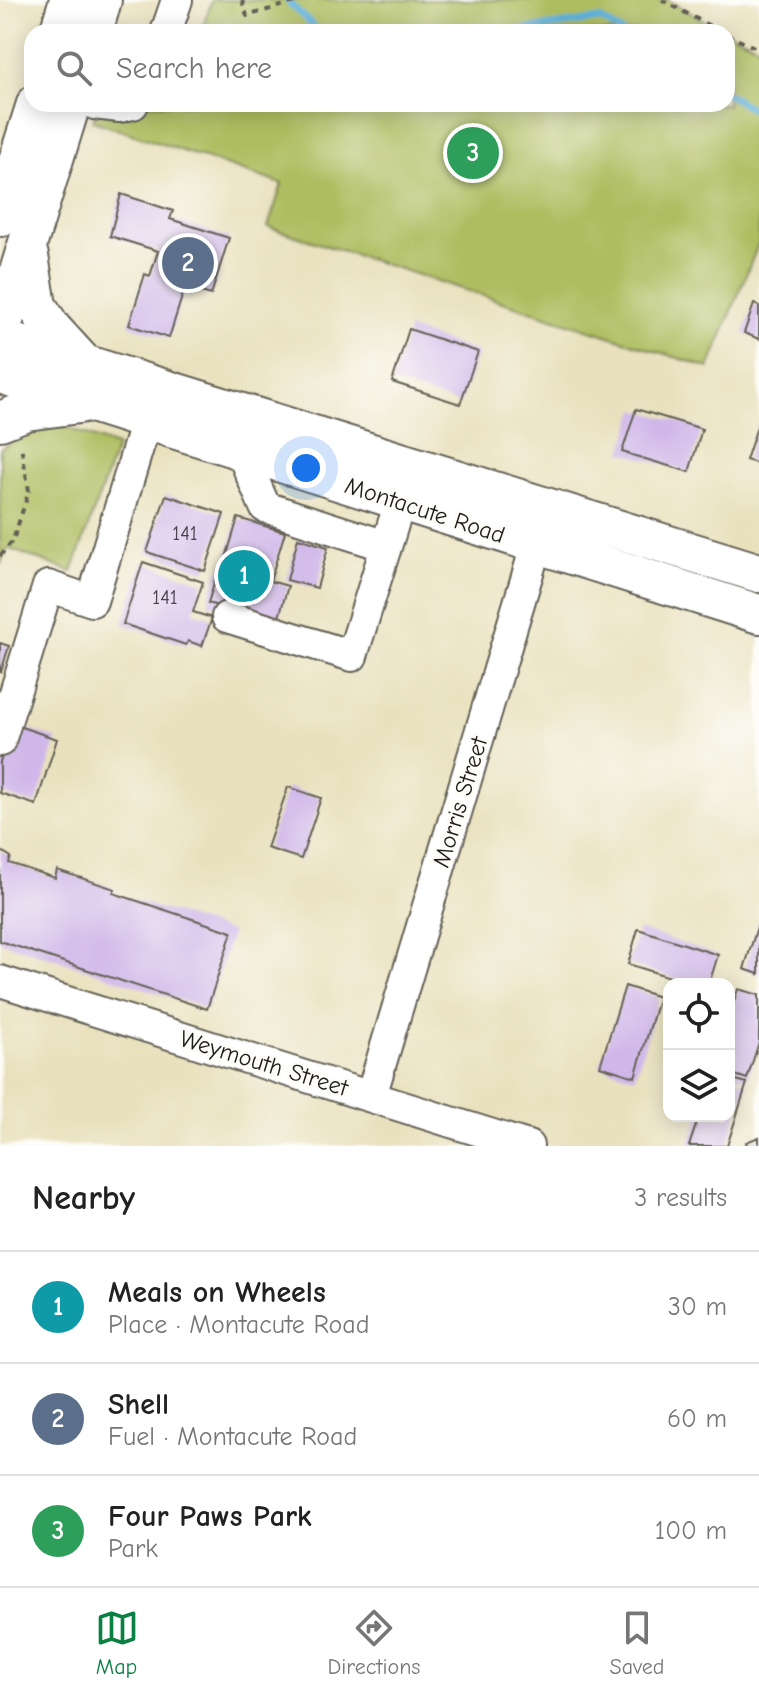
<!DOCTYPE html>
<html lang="en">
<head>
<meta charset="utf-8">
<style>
	:root { --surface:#fff; --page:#f2f2f2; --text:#222; --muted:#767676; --line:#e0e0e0; --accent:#0b8043 }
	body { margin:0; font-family:"Comic Neue",sans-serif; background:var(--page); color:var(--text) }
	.controls { position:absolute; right:24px; bottom:24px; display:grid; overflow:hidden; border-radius:16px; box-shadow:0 4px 20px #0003 }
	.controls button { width:72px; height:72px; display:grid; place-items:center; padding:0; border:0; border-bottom:2px solid var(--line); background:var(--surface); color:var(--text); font:40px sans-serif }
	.you { position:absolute; left:306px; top:468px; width:28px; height:28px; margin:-20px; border:6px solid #fff; border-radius:50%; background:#1a73e8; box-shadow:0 0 0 12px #1a73e833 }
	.badge { display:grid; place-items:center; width:52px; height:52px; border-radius:50%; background:var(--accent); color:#fff; font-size:26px; font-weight:700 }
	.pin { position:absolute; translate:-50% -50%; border:4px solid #fff; box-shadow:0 2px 8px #0006 }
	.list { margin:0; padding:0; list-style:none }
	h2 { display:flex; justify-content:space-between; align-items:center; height:104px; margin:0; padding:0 32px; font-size:34px }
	h2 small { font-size:26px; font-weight:400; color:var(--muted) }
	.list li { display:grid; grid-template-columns:52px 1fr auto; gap:24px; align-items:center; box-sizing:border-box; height:112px; padding:0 32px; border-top:2px solid var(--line) }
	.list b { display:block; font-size:30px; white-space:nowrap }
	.list p { margin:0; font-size:26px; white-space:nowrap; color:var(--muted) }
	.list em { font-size:26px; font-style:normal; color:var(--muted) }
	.icon { flex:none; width:44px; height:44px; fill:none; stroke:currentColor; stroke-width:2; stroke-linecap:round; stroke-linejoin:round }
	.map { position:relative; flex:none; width:759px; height:1146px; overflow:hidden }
	.search { position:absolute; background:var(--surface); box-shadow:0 4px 20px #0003; left:24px; right:24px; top:24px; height:88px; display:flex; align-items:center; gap:20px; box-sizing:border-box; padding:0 28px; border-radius:24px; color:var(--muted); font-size:30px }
	.sheet { height:440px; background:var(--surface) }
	nav { display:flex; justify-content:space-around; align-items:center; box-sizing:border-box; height:112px; border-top:2px solid var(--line); background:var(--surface); font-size:22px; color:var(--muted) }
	nav a { display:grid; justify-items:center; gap:4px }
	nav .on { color:var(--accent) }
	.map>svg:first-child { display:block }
	.green { fill:#aebd60; stroke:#656c3e; stroke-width:2 }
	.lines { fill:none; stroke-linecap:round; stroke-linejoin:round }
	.stream { stroke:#61b2dc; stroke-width:7 }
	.building { fill:#d0b7e9 }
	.minor-casing { stroke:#646155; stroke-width:34 }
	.major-casing { stroke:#646155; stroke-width:42 }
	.path { stroke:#646155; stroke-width:4; stroke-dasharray:6 6; stroke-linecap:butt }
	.minor { stroke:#fff; stroke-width:30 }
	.major { stroke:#fff; stroke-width:38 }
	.labels { text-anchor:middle; stroke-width:6; stroke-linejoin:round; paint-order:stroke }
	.number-label { font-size:20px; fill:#49434f }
	.street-label { font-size:24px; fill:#1c1c1c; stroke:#fdfcf7 }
</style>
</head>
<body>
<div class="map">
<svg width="759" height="1146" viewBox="0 0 759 1146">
	<rect width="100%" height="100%" fill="#fdfcf7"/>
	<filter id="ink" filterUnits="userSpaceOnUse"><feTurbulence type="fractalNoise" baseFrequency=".0125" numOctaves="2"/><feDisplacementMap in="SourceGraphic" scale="16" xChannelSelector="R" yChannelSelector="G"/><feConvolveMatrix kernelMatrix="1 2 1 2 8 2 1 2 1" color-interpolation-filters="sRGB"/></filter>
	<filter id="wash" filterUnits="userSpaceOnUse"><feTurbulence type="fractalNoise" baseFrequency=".006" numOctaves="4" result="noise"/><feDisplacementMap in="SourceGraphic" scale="32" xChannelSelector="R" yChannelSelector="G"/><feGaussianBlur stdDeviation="1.8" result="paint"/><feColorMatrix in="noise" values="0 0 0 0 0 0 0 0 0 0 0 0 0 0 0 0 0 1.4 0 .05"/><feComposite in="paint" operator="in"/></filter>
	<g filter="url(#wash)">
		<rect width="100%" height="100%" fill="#e9e1be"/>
		<path class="green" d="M 212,0 L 668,0 L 712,25 L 759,46 L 759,242 L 709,368 L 268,227 L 282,184 L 93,121 L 97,108 L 139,104 L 727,104 L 727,32 L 201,32 Z
			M 46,420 L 117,446 L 72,572 L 7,548 L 0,566 L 0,449 L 34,425 Z"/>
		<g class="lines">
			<path class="stream" d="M 288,0 L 290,4 L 320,32
				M 507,32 L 600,19 L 622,32
				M 727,94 L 759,113"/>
		</g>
		<g id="blocks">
			<path class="building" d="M 121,194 L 173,211 L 170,219 L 229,238 L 211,295 L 185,287 L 169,338 L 129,325 L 145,274 L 150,276 L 158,251 L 110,236 Z
				M 754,304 L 759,306 L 759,339 L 744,333 Z
				M 409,329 L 478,352 L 460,404 L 392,382 Z
				M 636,409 L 702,429 L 689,472 L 622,452 Z
				M 759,421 L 759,464 L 746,460 Z
				M 166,495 L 224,514 L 205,571 L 147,552 Z
				M 238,518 L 285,532 L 270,581 L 288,586 L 277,624 L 208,603 L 218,570 L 222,571 Z
				M 298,538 L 328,547 L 317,588 L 287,580 Z
				M 143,562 L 203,582 L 193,612 L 212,618 L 202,646 L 188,641 L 186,645 L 123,624 Z
				M 0,643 L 9,646 L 1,672 L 0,672 Z
				M 12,724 L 57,739 L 36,805 L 0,793 L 0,762 Z
				M 288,787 L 321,798 L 301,859 L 267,848 Z
				M 0,850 L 11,857 L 9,863 L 55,878 L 57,870 L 115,889 L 113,893 L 232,932 L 207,1009 L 0,941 Z
				M 758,924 L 759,924 L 759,974 L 744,969 Z
				M 638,929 L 718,955 L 709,984 L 692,984 L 628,964 Z
				M 625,986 L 659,997 L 635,1077 L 600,1066 Z
				M 738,989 L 759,995 L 759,1042 L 747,1079 L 729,1073 L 729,1017 Z
				M 729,1078 L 747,1083 L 727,1146 L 689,1146 L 699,1116 L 729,1116 Z
				M 759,1137 L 759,1146 L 747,1146 L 746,1142 Z"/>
		</g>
	</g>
	<g filter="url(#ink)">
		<use href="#blocks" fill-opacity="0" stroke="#646155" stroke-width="2"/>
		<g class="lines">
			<g class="minor-casing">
				<path id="minor" d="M 166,32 L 177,0
					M 94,104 L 120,107 L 133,104
					M 241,451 L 265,507 L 386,546
					M 227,617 L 352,656 L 400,502
					M 0,706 L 10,709 L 0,741
					M 10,709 L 48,586 L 92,601 L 146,421
					M 0,981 L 528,1146
					M 371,1096 L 543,523"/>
			</g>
			<g class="major-casing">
				<path id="major" d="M 59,32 L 69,0
					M 93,32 L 102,0
					M 0,217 L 36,104
					M 29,256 L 37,306 L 52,329 L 84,364
					M 0,333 L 71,104
					M 0,338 L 759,573
					M 0,374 L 759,614
					M 0,421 L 26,411 L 79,404"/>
			</g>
			<path class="path" d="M 242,0 L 247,16 L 301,0
				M 662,0 L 721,32
				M 727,35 L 759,49
				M 0,556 L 13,540 L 29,491 L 21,446"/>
			<use href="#minor" class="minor"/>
			<use href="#major" class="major"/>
		</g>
	</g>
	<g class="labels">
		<g class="number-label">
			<text x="185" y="540">141</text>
			<text x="165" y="604">141</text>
		</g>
		<g class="street-label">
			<text transform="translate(425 510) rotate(18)" y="8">Montacute Road</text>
			<text transform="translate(460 802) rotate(-73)" y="8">Morris Street</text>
			<text transform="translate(264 1063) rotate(17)" y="8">Weymouth Street</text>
		</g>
	</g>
</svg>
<div class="controls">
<button><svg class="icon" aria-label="locate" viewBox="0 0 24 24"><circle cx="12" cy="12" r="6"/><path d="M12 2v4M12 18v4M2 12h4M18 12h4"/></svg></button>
<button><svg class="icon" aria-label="layers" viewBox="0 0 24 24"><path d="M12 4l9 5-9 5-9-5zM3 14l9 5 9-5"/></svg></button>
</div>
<div class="you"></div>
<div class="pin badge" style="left:244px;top:576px;background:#0f9aa8">1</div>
<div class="pin badge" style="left:188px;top:263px;background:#5c6f8a">2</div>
<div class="pin badge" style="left:473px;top:153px;background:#2e9e5b">3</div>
<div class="search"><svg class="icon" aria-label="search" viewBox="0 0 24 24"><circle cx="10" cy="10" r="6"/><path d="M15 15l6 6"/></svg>Search here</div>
</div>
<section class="sheet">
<h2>Nearby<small>3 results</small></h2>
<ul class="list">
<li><span class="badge" style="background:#0f9aa8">1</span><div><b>Meals on Wheels</b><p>Place · Montacute Road</p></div><em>30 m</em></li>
<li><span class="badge" style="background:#5c6f8a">2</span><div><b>Shell</b><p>Fuel · Montacute Road</p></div><em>60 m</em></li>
<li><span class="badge" style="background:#2e9e5b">3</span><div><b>Four Paws Park</b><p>Park</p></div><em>100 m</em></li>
</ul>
</section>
<nav>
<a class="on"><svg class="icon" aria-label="map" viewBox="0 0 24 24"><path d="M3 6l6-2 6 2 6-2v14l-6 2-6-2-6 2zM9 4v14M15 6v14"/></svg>Map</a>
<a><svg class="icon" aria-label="directions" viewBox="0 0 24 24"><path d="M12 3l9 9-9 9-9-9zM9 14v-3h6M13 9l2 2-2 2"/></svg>Directions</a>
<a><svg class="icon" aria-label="saved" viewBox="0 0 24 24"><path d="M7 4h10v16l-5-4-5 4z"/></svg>Saved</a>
</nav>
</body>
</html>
